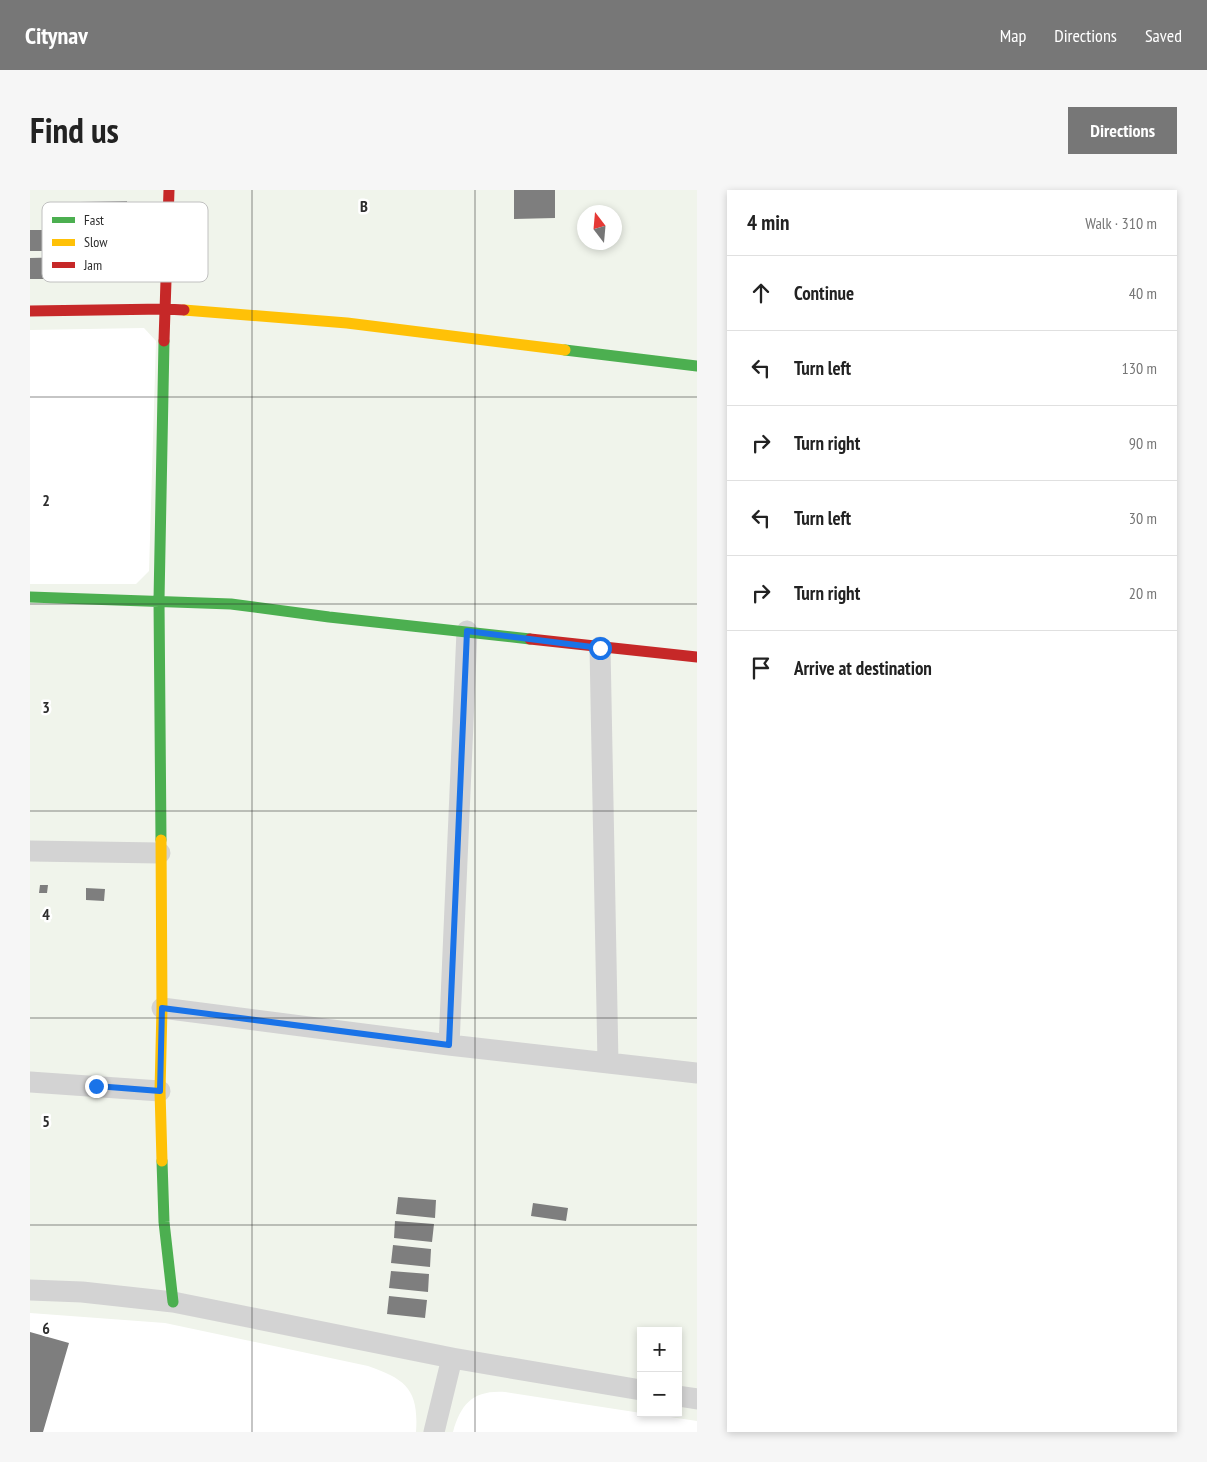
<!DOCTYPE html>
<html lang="en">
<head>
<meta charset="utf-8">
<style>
	:root { --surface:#fff; --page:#f6f6f6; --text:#222; --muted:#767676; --line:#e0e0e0; --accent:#777 }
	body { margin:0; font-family:"PT Sans Narrow",sans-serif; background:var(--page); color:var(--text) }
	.controls { position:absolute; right:15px; bottom:15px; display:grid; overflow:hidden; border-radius:0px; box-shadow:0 2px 8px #0003 }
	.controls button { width:45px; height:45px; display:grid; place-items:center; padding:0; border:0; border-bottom:1px solid var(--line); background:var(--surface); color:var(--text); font:25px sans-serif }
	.compass { position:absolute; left:547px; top:15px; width:45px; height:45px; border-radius:50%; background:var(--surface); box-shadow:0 2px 8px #0003; rotate:344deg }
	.stop { position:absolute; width:15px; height:15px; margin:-11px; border:4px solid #1a73e8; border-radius:50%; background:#fff }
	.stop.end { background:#1a73e8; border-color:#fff; box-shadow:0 1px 5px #0008 }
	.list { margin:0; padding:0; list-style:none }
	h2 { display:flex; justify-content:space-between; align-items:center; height:65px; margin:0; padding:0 20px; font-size:21px }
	h2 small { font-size:16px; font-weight:400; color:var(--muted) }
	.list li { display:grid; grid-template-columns:32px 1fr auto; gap:15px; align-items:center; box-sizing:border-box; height:75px; padding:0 20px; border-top:1px solid var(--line) }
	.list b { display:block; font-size:19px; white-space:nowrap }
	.list em { font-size:16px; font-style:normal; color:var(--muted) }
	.icon { flex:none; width:28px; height:28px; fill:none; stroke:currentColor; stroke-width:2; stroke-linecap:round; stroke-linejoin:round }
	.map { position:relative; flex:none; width:667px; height:1242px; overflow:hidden; border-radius:0px }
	header { display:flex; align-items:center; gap:30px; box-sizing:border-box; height:70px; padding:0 25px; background:var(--accent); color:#fff }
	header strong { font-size:24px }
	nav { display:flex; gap:28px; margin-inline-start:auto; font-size:18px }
	.intro { display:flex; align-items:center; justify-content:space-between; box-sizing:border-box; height:120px; padding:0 30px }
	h1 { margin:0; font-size:35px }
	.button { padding:12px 22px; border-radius:0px; background:var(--accent); color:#fff; font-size:18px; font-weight:700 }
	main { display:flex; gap:30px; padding:0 30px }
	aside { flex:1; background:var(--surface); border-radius:0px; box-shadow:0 2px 8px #0003 }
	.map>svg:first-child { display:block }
	.green { fill:#f0f4eb; fill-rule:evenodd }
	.building { fill:#7e7e7e }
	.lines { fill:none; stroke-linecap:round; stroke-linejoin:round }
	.street { stroke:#d3d3d3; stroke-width:21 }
	.fast { stroke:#4caf50; stroke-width:11 }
	.slow { stroke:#ffc107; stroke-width:11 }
	.jam { stroke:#c62828; stroke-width:11 }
	.route { stroke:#1a73e8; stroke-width:6 }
	.grid { fill:none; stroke:#2e2e2e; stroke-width:1; stroke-opacity:0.55 }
	.key { fill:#fff; stroke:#c0c0c0; stroke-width:1 }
	.key-label { font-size:14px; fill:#2e2e2e }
	.grid-label { font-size:16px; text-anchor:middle; font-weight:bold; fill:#2e2e2e; stroke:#fff; stroke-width:5; stroke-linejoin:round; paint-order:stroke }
</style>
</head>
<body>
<header>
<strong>Citynav</strong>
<nav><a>Map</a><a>Directions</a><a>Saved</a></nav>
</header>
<div class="intro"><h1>Find us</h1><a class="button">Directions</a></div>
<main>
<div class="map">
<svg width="667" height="1242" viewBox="0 0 667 1242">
	<rect width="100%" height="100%" fill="#fff"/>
	<path class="green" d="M 0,0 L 667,0 L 667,1231 L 614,1223 L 648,1223 L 648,1141 L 611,1141 L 611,1223 L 475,1202 C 444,1200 431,1213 423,1242 L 386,1242 C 389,1200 376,1189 338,1176 L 135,1133 L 0,1123 L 0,394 L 106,394 L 119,381 L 126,151 L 114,138 L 0,140 L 0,89 L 37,67 L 0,68 L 0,61 L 38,61 L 38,40 L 0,40 L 0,50 ZM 97,11 L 98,83 L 50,84 L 49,66 L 44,66 L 43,25 L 50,24 L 50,12 ZM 554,22 L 584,22 L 584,52 L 554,52 Z"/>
	<path class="building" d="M 484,0 L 525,0 L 525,28 L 484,29 Z
		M 97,11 L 98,83 L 50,84 L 49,66 L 44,66 L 43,25 L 50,24 L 50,12 Z
		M 0,40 L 38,40 L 38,61 L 0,61 Z
		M 38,67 L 38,89 L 0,89 L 0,68 Z
		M 10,695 L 18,695 L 17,703 L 9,703 Z
		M 56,698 L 75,699 L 74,711 L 56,710 Z
		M 368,1007 L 406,1010 L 405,1028 L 366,1024 Z
		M 503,1013 L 538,1018 L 536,1031 L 501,1026 Z
		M 365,1031 L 404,1034 L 402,1052 L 364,1048 Z
		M 363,1055 L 401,1059 L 400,1077 L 361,1073 Z
		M 361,1081 L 399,1084 L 398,1102 L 359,1098 Z
		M 359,1106 L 397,1110 L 395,1128 L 357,1124 Z
		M 0,1142 L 39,1153 L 13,1242 L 0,1242 Z"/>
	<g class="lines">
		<path class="street" d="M 570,457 L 578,873
			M 0,661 L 130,663
			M 132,818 L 419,855 L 667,883
			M 419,855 L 437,441
			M 0,892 L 130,901
			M 0,1100 L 52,1102 L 143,1112 L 422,1168 L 611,1200
			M 648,1206 L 667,1209
			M 404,1242 L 422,1168"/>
		<path class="fast" d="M 535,160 L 667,176
			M 0,407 L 201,414 L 299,427 L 500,449
			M 131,650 L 129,410 L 134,151
			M 132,971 L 134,1032 L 143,1112"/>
		<path class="slow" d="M 154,120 L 317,133 L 535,160
			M 131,650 L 132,818 L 130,901 L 132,971"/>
		<path class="jam" d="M 0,121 L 135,119 L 154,120
			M 134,151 L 139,0
			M 500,449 L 667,467"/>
	</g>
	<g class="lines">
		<path class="route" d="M 66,896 L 130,901 L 132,818 L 419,855 L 437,441 L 570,458"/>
	</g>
	<path class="grid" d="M 222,0 L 222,1242M 445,0 L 445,1242M 0,207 L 667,207M 0,414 L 667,414M 0,621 L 667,621M 0,828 L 667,828M 0,1035 L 667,1035"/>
	<rect x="12" y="12" width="166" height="80" rx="8" class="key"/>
	<rect x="22" y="27" width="23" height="6" fill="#4caf50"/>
	<rect x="22" y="49" width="23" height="7" fill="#ffc107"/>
	<rect x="22" y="72" width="23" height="6" fill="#c62828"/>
	<g class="key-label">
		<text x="54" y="35">Fast</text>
		<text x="54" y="57">Slow</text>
		<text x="54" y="80">Jam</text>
	</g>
	<g class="grid-label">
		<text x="334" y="22">B</text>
		<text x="16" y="316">2</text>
		<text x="16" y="523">3</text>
		<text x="16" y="730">4</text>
		<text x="16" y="937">5</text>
		<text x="16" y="1144">6</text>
	</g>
</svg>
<div class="controls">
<button>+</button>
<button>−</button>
</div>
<svg class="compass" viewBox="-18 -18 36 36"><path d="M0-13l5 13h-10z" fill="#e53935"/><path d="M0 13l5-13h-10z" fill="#767676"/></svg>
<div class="stop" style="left:570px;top:458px"></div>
<div class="stop end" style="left:66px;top:896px"></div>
</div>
<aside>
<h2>4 min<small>Walk · 310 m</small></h2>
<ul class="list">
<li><svg class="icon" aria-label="ahead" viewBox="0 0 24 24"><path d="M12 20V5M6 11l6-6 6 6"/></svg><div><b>Continue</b></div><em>40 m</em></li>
<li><svg class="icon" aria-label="left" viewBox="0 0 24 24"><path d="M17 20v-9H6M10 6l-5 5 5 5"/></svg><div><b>Turn left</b></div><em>130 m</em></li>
<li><svg class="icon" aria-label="right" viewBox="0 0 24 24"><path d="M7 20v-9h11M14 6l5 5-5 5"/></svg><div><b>Turn right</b></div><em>90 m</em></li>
<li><svg class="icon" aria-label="left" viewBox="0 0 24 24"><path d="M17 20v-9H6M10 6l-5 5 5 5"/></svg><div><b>Turn left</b></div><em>30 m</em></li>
<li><svg class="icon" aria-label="right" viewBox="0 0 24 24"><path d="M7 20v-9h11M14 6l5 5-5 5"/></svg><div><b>Turn right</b></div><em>20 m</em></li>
<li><svg class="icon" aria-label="arrive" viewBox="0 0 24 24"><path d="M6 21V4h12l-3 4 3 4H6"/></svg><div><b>Arrive at destination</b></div></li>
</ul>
</aside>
</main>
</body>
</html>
